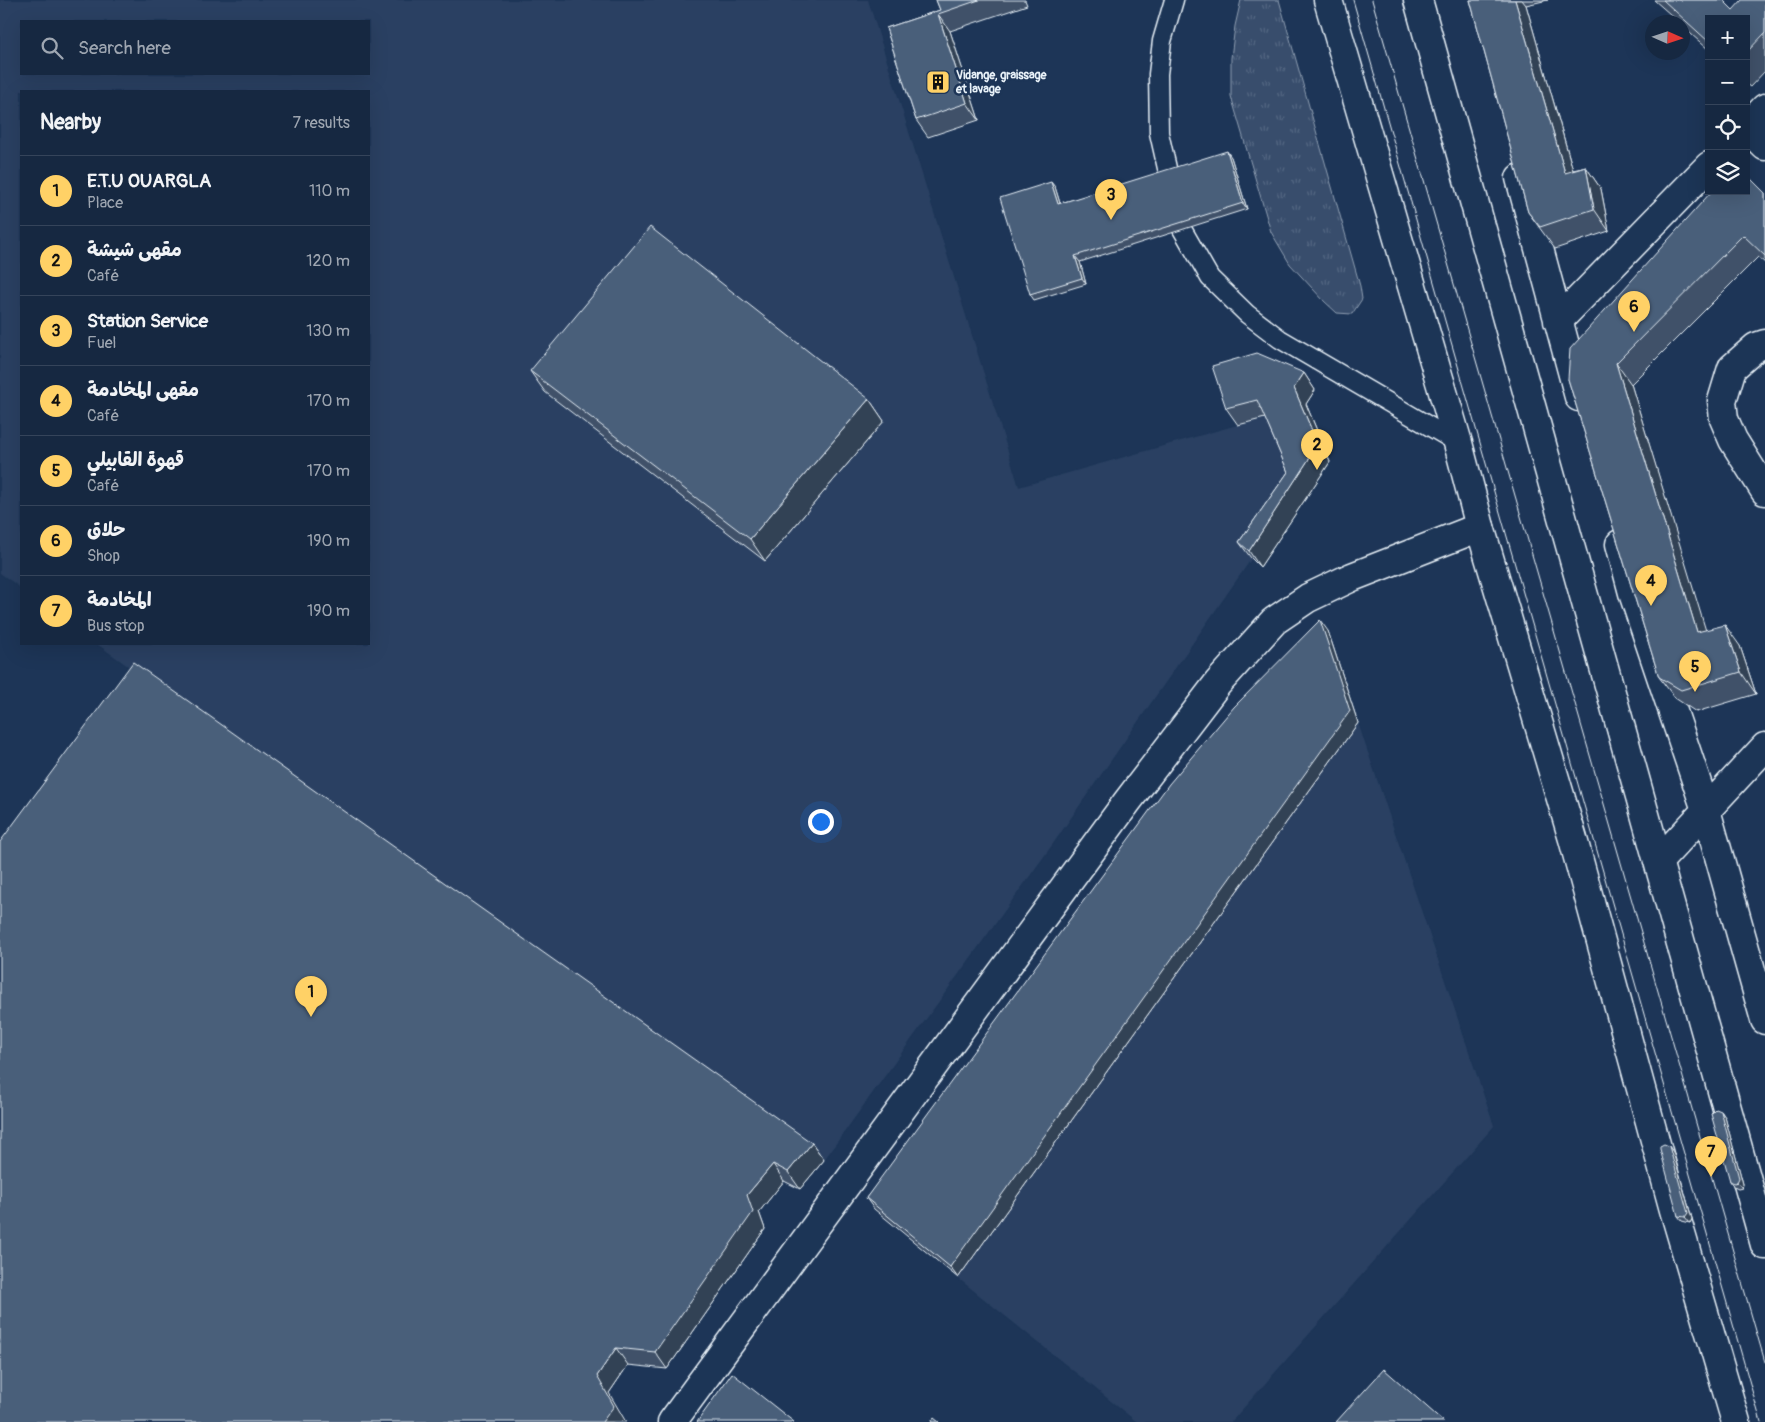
<!DOCTYPE html>
<html lang="en">
<head>
<meta charset="utf-8">
<style>
	:root { --surface:#162841; --page:#1f3048; --text:#f1f3f6; --muted:#9ea6b1; --line:#35445a; --accent:#ffd166 }
	body { margin:0; font-family:Pangolin,"Playpen Sans Arabic",sans-serif; background:var(--page); color:var(--text) }
	.controls { position:absolute; right:15px; top:15px; display:grid; overflow:hidden; border-radius:0px; box-shadow:0 5px 20px #0002 }
	.controls button { width:45px; height:45px; display:grid; place-items:center; padding:0; border:0; border-bottom:1px solid var(--line); background:var(--surface); color:var(--text); font:25px sans-serif }
	.compass { position:absolute; left:1645px; top:15px; width:45px; height:45px; border-radius:50%; background:var(--surface); box-shadow:0 5px 20px #0002; rotate:93deg }
	.you { position:absolute; left:820px; top:821px; width:18px; height:18px; margin:-12px; border:4px solid #fff; border-radius:50%; background:#1a73e8; box-shadow:0 0 0 8px #1a73e833 }
	.badge { display:grid; place-items:center; width:32px; height:32px; border-radius:50%; background:var(--accent); color:#111; font-size:16px; font-weight:700 }
	.pin { position:absolute; translate:-50% -41px; filter:drop-shadow(0 1px 2px #0008) }
	.pin::after { content:''; position:absolute; top:26px; width:18px; height:15px; background:inherit; clip-path:polygon(0 0,100% 0,50% 100%) }
	.list { margin:0; padding:0; list-style:none }
	h2 { display:flex; justify-content:space-between; align-items:center; height:65px; margin:0; padding:0 20px; font-size:21px }
	h2 small { font-size:16px; font-weight:400; color:var(--muted) }
	.list li { display:grid; grid-template-columns:32px 1fr auto; gap:15px; align-items:center; box-sizing:border-box; height:70px; padding:0 20px; border-top:1px solid var(--line) }
	.list b { display:block; font-size:19px; white-space:nowrap }
	.list p { margin:0; font-size:16px; white-space:nowrap; color:var(--muted) }
	.list em { font-size:16px; font-style:normal; color:var(--muted) }
	.icon { flex:none; width:28px; height:28px; fill:none; stroke:currentColor; stroke-width:2; stroke-linecap:round; stroke-linejoin:round }
	.map { position:relative; flex:none; width:1765px; height:1422px; overflow:hidden }
	.search { position:absolute; background:var(--surface); box-shadow:0 5px 20px #0002; left:20px; top:20px; width:350px; height:55px; display:flex; align-items:center; gap:12px; box-sizing:border-box; padding:0 18px; border-radius:0px; color:var(--muted); font-size:19px }
	.panel { position:absolute; background:var(--surface); box-shadow:0 5px 20px #0002; left:20px; top:90px; width:350px; height:555px; border-radius:0px }
	.map>svg:first-child { display:block }
	.built { fill:#2a4162; fill-rule:evenodd }
	.grass { fill:url(#grass-tufts); stroke:#909fb2 }
	.lines { fill:none; stroke-linecap:round; stroke-linejoin:round }
	.service-casing { stroke:#e8f1f8; stroke-width:21 }
	.minor-casing { stroke:#e8f1f8; stroke-width:31 }
	.primary-casing { stroke:#e8f1f8; stroke-width:31 }
	.service { stroke:#1d3557; stroke-width:18 }
	.minor { stroke:#1d3557; stroke-width:28 }
	.primary { stroke:#1d3557; stroke-width:28 }
	.tram { stroke:#e8f1f8; stroke-width:1 }
	.wall { fill:#3f5169; stroke:#e8f1f8 }
	.shaded-wall { fill:#334255; stroke:#e8f1f8 }
	.building { fill:#495e7a; stroke:#e8f1f8 }
	.labels { text-anchor:middle; stroke-width:5; stroke-linejoin:round; paint-order:stroke }
	.poi-label { font-size:12px; font-weight:bold; fill:#e8f1f8; stroke:#1d3557; text-anchor:start }
</style>
</head>
<body>
<div class="map">
<svg width="1765" height="1422" viewBox="0 0 1765 1422">
	<defs>
		<pattern id="grass-tufts" width="24" height="20" patternUnits="userSpaceOnUse" patternTransform="scale(1.25)"><rect width="24" height="20" fill="#374d6c"/><path d="M3 7l-1-3M5 7V3M7 7l1-3M15 17l-1-3M17 17v-4M19 17l1-3" fill="none" stroke="#546782"/></pattern>
	</defs>
	<rect width="100%" height="100%" fill="#1d3557"/>
	<filter id="ink" filterUnits="userSpaceOnUse"><feTurbulence type="fractalNoise" baseFrequency=".02" numOctaves="2"/><feDisplacementMap in="SourceGraphic" scale="10" xChannelSelector="R" yChannelSelector="G"/><feConvolveMatrix kernelMatrix="1 2 1 2 8 2 1 2 1" color-interpolation-filters="sRGB"/></filter>
	<g filter="url(#ink)">
		<path class="built" d="M 0,0 L 868,0 L 1019,487 L 1269,416 L 1300,489 L 1050,848 L 824,1160 L 97,644 L 369,644 L 369,91 L 21,91 L 21,588 L 0,573 ZM 21,21 L 369,21 L 369,74 L 21,74 Z
			M 1358,723 L 1494,1126 L 1231,1422 L 1137,1422 L 958,1278 Z"/>
		<path class="grass" d="M 1241,0 L 1279,0 L 1360,286 L 1362,299 L 1352,314 L 1337,313 L 1324,301 L 1290,264 L 1271,232 L 1231,96 L 1231,58 L 1235,26 Z"/>
		<g class="lines">
			<g class="service-casing">
				<path id="service" d="M 1169,177 L 1159,133 L 1158,74 L 1162,41 L 1174,0
					M 1182,229 L 1210,278 L 1247,314 L 1280,339 L 1458,443"/>
			</g>
			<g class="minor-casing">
				<path id="minor" d="M 1746,127 L 1765,146
					M 1746,128 L 1765,108
					M 1520,178 L 1579,397
					M 1558,321 L 1709,166
					M 1765,344 L 1756,347 L 1732,368 L 1722,401 L 1724,419 L 1733,440 L 1765,491
					M 1620,544 L 1633,593 L 1706,810 L 1765,1020
					M 1659,861 L 1765,747
					M 672,1422 L 1127,802 L 1218,683 L 1274,621 L 1308,598 L 1352,577 L 1480,527"/>
			</g>
			<g class="primary-casing">
				<path id="primary" d="M 1328,0 L 1458,443 L 1480,527 L 1573,839 L 1674,1210 L 1736,1422
					M 1418,0 L 1765,1245"/>
			</g>
			<use href="#service" class="service"/>
			<use href="#minor" class="minor"/>
			<use href="#primary" class="primary"/>
			<path class="tram" d="M 1353,0 L 1761,1422
				M 1372,0 L 1765,1362"/>
		</g>
		<path class="wall" d="M 936,0 L 1025,0 L 1027,5 L 950,31 L 979,120 L 928,137 L 916,120 L 886,28 L 940,10 Z
			M 1470,0 L 1548,0 L 1526,5 L 1573,170 L 1586,167 L 1601,189 L 1609,231 L 1555,249 L 1528,212 Z
			M 1654,0 L 1723,0 L 1733,10 L 1765,0 L 1765,71 L 1750,87 L 1746,84 L 1746,19 L 1709,19 L 1709,50 L 1682,26 L 1682,22 L 1679,22 Z
			M 1231,157 L 1247,209 L 1080,262 L 1086,284 L 1034,300 L 1030,294 L 1055,187 L 1060,203 Z
			M 1765,193 L 1765,263 L 1758,257 L 1631,384 L 1705,630 L 1740,646 L 1756,694 L 1696,712 L 1675,698 L 1659,677 L 1568,379 Z
			M 530,371 L 869,399 L 884,421 L 765,561 L 545,392 Z
			M 1304,373 L 1315,390 L 1306,404 L 1330,462 L 1260,567 L 1251,558 L 1239,542 L 1288,472 L 1265,418 L 1238,425 L 1226,408 Z
			M 1328,631 L 1358,723 L 958,1278 L 874,1209 L 866,1198 Z
			M 1721,1111 L 1725,1117 L 1743,1184 L 1742,1188 L 1738,1189 L 1734,1187 L 1730,1181 Z
			M 812,1143 L 824,1160 L 800,1189 L 784,1181 L 759,1212 L 765,1229 L 667,1369 L 628,1365 L 609,1393 L 0,1422 Z
			M 1673,1152 L 1692,1219 L 1690,1223 L 1682,1221 L 1678,1216 Z"/>
		<path class="shaded-wall" d="M 1515,0 L 1522,0 L 1526,5 L 1580,195 L 1565,173 Z
			M 938,14 L 950,31 L 979,120 L 967,103 Z
			M 1227,151 L 1231,157 L 1247,209 L 1243,203 Z
			M 1586,167 L 1601,189 L 1609,231 L 1594,209 Z
			M 1051,182 L 1055,187 L 1062,210 L 1058,204 Z
			M 1075,256 L 1080,262 L 1086,284 L 1082,278 Z
			M 1616,363 L 1631,384 L 1713,654 L 1697,632 Z
			M 1304,373 L 1315,390 L 1306,404 L 1330,462 L 1260,567 L 1249,551 L 1318,445 L 1294,388 Z
			M 869,399 L 884,421 L 765,561 L 750,539 Z
			M 1320,620 L 1328,631 L 1358,723 L 958,1278 L 950,1267 Z
			M 1725,625 L 1740,646 L 1756,694 L 1741,672 Z
			M 1721,1111 L 1725,1117 L 1743,1184 L 1742,1188 L 1737,1182 Z
			M 812,1143 L 824,1160 L 800,1189 L 788,1172 Z
			M 1669,1146 L 1673,1152 L 1692,1219 L 1690,1223 L 1685,1217 Z
			M 773,1164 L 784,1181 L 759,1212 L 765,1229 L 667,1369 L 655,1352 L 747,1195 Z
			M 616,1348 L 628,1365 L 609,1393 L 626,1422 L 602,1422 L 597,1376 Z"/>
		<path class="building" d="M 936,0 L 979,0 L 938,14 L 967,103 L 916,120 L 886,28 L 940,10 Z
			M 1470,0 L 1515,0 L 1565,173 L 1586,167 L 1594,209 L 1540,227 L 1528,212 Z
			M 1663,0 L 1723,0 L 1733,10 L 1742,0 L 1765,0 L 1765,33 L 1746,53 L 1746,19 L 1709,19 L 1709,42 Z
			M 1227,151 L 1243,203 L 1075,256 L 1082,278 L 1030,294 L 1000,198 L 1051,182 L 1058,204 Z
			M 1746,174 L 1765,193 L 1765,256 L 1743,235 L 1616,363 L 1697,632 L 1725,625 L 1741,672 L 1681,690 L 1659,677 L 1568,379 L 1570,349 L 1712,191 L 1746,191 Z
			M 650,227 L 869,399 L 750,539 L 530,371 Z
			M 1257,353 L 1304,373 L 1294,388 L 1318,445 L 1249,551 L 1239,542 L 1288,472 L 1257,400 L 1226,408 L 1212,366 Z
			M 1320,620 L 1350,711 L 950,1267 L 866,1198 L 1169,784 L 1234,707 Z
			M 133,662 L 812,1143 L 788,1172 L 773,1164 L 747,1195 L 753,1212 L 655,1352 L 616,1348 L 597,1376 L 614,1406 L 602,1422 L 0,1422 L 0,842 Z
			M 1716,1109 L 1721,1111 L 1739,1178 L 1737,1182 L 1734,1183 L 1730,1181 L 1711,1114 Z
			M 1664,1144 L 1669,1146 L 1688,1213 L 1685,1217 L 1678,1216 L 1660,1149 L 1660,1146 Z
			M 1384,1369 L 1444,1422 L 1336,1422 Z
			M 732,1373 L 794,1422 L 697,1422 Z
			M 934,1418 L 939,1422 L 931,1422 Z"/>
	</g>
	<defs>
		<g id="building-square" transform="scale(1.25)"><rect x="-9" y="-9" width="18" height="18" rx="4" fill="#ffd166" stroke="#1d3557"/><path d="M-4-6H4V6H1V3H-1V6H-4ZM-2.5-4.3h1.7v1.8h-1.7ZM.8-4.3h1.7v1.8H.8ZM-2.5-1h1.7V.8h-1.7ZM.8-1h1.7V.8H.8Z" fill="#111"/></g>
	</defs>
	<g fill-rule="evenodd">
		<use href="#building-square" x="938" y="82"/>
	</g>
	<g class="labels">
		<g class="poi-label">
			<text x="956" y="79">Vidange, graissage<tspan x="956" dy="14">et lavage</tspan></text>
		</g>
	</g>
</svg>
<div class="controls">
<button>+</button>
<button>−</button>
<button><svg class="icon" aria-label="locate" viewBox="0 0 24 24"><circle cx="12" cy="12" r="6"/><path d="M12 2v4M12 18v4M2 12h4M18 12h4"/></svg></button>
<button><svg class="icon" aria-label="layers" viewBox="0 0 24 24"><path d="M12 4l9 5-9 5-9-5zM3 14l9 5 9-5"/></svg></button>
</div>
<svg class="compass" viewBox="-18 -18 36 36"><path d="M0-13l5 13h-10z" fill="#e53935"/><path d="M0 13l5-13h-10z" fill="#9ea6b1"/></svg>
<div class="you"></div>
<div class="pin badge" style="left:311px;top:1017px">1</div>
<div class="pin badge" style="left:1317px;top:470px">2</div>
<div class="pin badge" style="left:1111px;top:220px">3</div>
<div class="pin badge" style="left:1651px;top:606px">4</div>
<div class="pin badge" style="left:1695px;top:692px">5</div>
<div class="pin badge" style="left:1634px;top:332px">6</div>
<div class="pin badge" style="left:1711px;top:1177px">7</div>
<div class="search"><svg class="icon" aria-label="search" viewBox="0 0 24 24"><circle cx="10" cy="10" r="6"/><path d="M15 15l6 6"/></svg>Search here</div>
<section class="panel">
<h2>Nearby<small>7 results</small></h2>
<ul class="list">
<li><span class="badge">1</span><div><b>E.T.U OUARGLA</b><p>Place</p></div><em>110 m</em></li>
<li><span class="badge">2</span><div><b>مقهى شيشة</b><p>Café</p></div><em>120 m</em></li>
<li><span class="badge">3</span><div><b>Station Service</b><p>Fuel</p></div><em>130 m</em></li>
<li><span class="badge">4</span><div><b>مقهى المخادمة</b><p>Café</p></div><em>170 m</em></li>
<li><span class="badge">5</span><div><b>قهوة القابيلي</b><p>Café</p></div><em>170 m</em></li>
<li><span class="badge">6</span><div><b>حلاق</b><p>Shop</p></div><em>190 m</em></li>
<li><span class="badge">7</span><div><b>المخادمة</b><p>Bus stop</p></div><em>190 m</em></li>
</ul>
</section>
</div>
</body>
</html>
